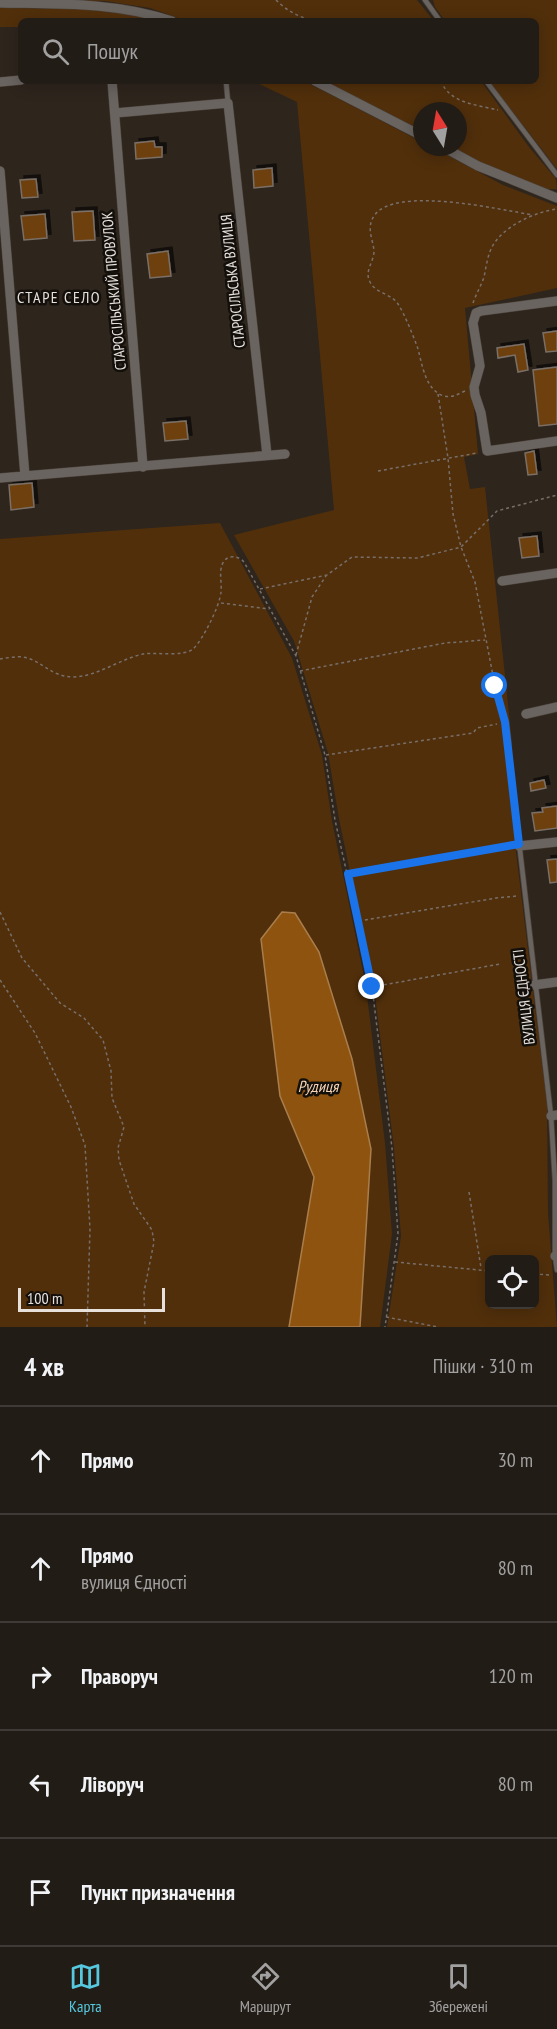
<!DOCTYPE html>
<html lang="uk">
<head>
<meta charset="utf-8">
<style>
	:root { --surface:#221c16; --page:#2e2923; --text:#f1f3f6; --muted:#a2a1a1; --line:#3f3a35; --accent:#56c9e0 }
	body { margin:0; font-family:"PT Sans Narrow",sans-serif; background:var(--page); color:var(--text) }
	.controls { position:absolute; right:18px; bottom:18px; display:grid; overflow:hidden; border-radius:9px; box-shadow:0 3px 15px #0003 }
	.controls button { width:54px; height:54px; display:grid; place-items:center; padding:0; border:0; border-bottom:2px solid var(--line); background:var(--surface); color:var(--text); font:30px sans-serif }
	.compass { position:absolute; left:413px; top:102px; width:54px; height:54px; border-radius:50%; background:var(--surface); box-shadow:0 3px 15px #0003; rotate:349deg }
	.scale { position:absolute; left:18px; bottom:15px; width:147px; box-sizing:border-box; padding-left:6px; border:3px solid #e7e0db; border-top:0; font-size:16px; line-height:21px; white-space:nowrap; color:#e7e0db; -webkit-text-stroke:4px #130f0b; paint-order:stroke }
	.stop { position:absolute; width:18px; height:18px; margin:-14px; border:4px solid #1a73e8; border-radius:50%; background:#fff }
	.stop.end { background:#1a73e8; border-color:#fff; box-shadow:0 2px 6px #0008 }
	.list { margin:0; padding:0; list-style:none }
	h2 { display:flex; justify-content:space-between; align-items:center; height:78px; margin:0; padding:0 24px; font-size:26px }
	h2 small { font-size:20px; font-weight:400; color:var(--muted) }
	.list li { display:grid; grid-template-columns:39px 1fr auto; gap:18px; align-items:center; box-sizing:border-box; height:108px; padding:0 24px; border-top:2px solid var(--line) }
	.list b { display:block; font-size:22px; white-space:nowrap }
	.list p { margin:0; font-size:20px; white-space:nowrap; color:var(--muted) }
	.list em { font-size:20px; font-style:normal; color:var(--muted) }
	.icon { flex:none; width:33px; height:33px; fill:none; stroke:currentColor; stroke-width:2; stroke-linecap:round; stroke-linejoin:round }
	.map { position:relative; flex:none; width:557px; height:1327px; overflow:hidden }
	.search { position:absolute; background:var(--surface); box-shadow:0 3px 15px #0003; left:18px; right:18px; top:18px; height:66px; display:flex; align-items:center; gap:15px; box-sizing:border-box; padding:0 21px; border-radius:9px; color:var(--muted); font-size:22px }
	.sheet { height:618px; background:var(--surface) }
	nav { display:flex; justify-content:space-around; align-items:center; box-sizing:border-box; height:84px; border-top:2px solid var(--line); background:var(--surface); font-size:16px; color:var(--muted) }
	nav a { display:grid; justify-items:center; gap:3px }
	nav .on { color:var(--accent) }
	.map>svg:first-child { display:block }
	.green { fill:#512f0b; fill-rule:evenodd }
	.water { fill:#8e540f; stroke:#a97e4c; stroke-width:1.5 }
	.building { fill:#6d400f; stroke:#7a6f66; stroke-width:1.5; filter:url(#shadow) }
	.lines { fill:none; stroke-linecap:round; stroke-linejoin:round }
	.service-casing { stroke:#4c433b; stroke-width:6 }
	.minor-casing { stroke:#4c433b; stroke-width:10 }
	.path { stroke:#786f69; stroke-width:1.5; stroke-dasharray:3 3; stroke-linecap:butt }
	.service { stroke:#696460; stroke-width:4.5 }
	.minor { stroke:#696460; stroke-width:9 }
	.route { stroke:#1a73e8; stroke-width:8 }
	.labels { text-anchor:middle; stroke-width:5; stroke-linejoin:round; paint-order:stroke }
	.street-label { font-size:15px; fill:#e7e0db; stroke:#130f0b }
	.neighbourhood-label { font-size:16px; letter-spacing:1.5px; fill:#e7e0db; stroke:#130f0b }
	.water-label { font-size:16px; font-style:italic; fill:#f7d5b7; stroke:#130f0b }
</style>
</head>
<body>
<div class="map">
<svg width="557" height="1327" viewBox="0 0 557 1327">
	<defs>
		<filter id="shadow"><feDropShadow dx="4" dy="-4" stdDeviation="0" flood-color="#0009"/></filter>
	</defs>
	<rect width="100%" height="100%" fill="#2e251d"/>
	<path class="green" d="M 31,0 L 417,0 L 434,21 L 186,21 L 150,8 L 105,1 Z
		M 433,0 L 557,0 L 557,169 L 489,81 L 536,81 L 536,21 L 445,21 L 435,7 Z
		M 0,8 L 104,9 L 160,21 L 21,21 L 21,27 L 0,27 Z
		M 253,81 L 304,81 L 422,142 L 422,147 L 432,147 L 503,185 L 557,206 L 557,288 L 465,308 L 478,454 L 464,457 L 470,489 L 485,487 L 512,742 L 515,844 L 547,1105 L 548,1213 L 557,1327 L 387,1327 L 401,1236 L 394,1148 L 374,987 L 339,819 L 328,753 L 294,641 L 234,535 L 334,510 L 297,102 ZM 490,1260 L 534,1260 L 534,1304 L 490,1304 Z
		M 324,81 L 481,81 L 529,147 L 556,179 L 557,189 C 535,193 474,158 452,147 L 458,147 L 458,111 L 422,111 L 422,131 Z
		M 220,523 L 292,658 L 322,755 L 332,821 L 366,987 L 385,1143 L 392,1234 L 380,1327 L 360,1327 L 371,1149 L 283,912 L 261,939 L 280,1096 L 314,1177 L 289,1327 L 0,1327 L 0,539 Z"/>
	<path class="water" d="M 282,912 L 295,913 L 319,952 L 352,1059 L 371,1149 L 360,1327 L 289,1327 L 314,1177 L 280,1096 L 261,939 Z"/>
	<path class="building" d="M 154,141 L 155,147 L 162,147 L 162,157 L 136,159 L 135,143 Z
		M 272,168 L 273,186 L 254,188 L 253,170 Z
		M 36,179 L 38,197 L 22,198 L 20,180 Z
		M 93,211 L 95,240 L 74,241 L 72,212 Z
		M 45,214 L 47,238 L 24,240 L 21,216 Z
		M 168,251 L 171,276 L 150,278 L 147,254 Z
		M 557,331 L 557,351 L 546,352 L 543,333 Z
		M 524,344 L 528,370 L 518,372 L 515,355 L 498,358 L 497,348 Z
		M 557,367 L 557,424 L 539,426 L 533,370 Z
		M 186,421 L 188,439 L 165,441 L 163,423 Z
		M 534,451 L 537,474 L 528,475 L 525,453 Z
		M 32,483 L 34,507 L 11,510 L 9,485 Z
		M 537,536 L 539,556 L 522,558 L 519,538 Z
		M 544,780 L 546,788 L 531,791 L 530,783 Z
		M 557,806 L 557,828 L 535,831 L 532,813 L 543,812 L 542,808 Z
		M 557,859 L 557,882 L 550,883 L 547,860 Z"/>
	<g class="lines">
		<g class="service-casing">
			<path id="service" d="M 425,0 L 440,21
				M 226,81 L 228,103
				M 486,81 L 557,175
				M 505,722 L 551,1116 L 555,1181 L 555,1256 L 557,1270"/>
		</g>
		<g class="minor-casing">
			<path id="minor" d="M 0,3 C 58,4 116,2 172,21
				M 112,81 L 143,467
				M 315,81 L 422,136
				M 0,82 L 21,80
				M 115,113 L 228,103 L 267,455
				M 443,147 L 478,166 L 557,198
				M 0,171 L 25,476
				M 557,301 L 481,311 L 476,313 L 473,323 L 480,366 L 474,387 L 475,395 L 481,413 L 487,451 L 557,441
				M 0,478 L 285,454
				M 502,581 L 557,573
				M 526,714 L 557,707
				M 519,846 L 557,842
				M 534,985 L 557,982
				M 551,1116 L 557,1115
				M 555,1256 L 557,1256"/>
		</g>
		<path class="path" d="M 276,0 C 287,11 303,20 319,21
			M 348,21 L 377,21
			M 441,81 C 449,103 477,105 498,110
			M 473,303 C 476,294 481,286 484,277 C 486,268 487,258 491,249 C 501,227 534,212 557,209
			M 465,391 C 458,394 452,398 444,396 C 424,390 422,361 417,346 C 412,333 405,315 398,304 C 392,294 375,293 370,282 C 364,271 374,262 374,251 C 373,239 366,228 374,216 C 394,185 502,210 533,215
			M 438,394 L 448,458 L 453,514 L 461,547 L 475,582 L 495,686 L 503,715
			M 378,471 L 477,453
			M 260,589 L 327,575 L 352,557 L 418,558 L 461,547 L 497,511 L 557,495
			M 221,603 L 269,609
			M 296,655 L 312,597 L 326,576
			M 0,659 C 7,658 16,656 23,657 C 42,660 50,677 74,677 C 98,676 120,659 143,654 C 157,652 183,657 193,649 C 203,640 220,605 221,592 C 222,584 219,573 222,565 C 226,554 238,555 244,562 L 296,656 L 325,755 L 335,820 L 372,987 L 392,1148 L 398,1234 L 385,1327
			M 300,671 L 445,643 L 485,640
			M 326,755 L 473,733 L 477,728 L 497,724
			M 349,874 L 509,846
			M 0,912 L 22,958 L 60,1003 L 84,1018 L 103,1040 L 111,1071 L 112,1098 L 124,1127 L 118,1148 L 119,1160 L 134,1204 L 152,1230 L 154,1242 L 144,1292 L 145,1327
			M 359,921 L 496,898 L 517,896
			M 0,980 L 35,1033 L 71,1107 L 85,1145 L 90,1229 L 87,1327
			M 372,987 L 500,964
			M 469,1192 L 481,1268
			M 395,1262 L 490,1271
			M 534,1274 L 550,1275
			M 386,1317 L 438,1327"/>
		<use href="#service" class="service"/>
		<use href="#minor" class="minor"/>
	</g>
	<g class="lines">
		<path class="route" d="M 372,987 L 348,874 L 519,844 L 505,722 L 495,686"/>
	</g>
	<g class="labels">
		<g class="street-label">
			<text transform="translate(233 281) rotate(-96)" y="5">СТАРОСІЛЬСЬКА ВУЛИЦЯ</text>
			<text transform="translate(114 291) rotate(-95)" y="5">СТАРОСІЛЬСЬКИЙ ПРОВУЛОК</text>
			<text transform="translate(524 997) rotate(-97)" y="5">ВУЛИЦЯ ЄДНОСТІ</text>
		</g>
		<g class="neighbourhood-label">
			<text x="59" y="303">СТАРЕ СЕЛО</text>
		</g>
		<g class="water-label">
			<text x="318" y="1092">Рудиця</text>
		</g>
	</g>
</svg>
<div class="controls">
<button><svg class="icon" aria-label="locate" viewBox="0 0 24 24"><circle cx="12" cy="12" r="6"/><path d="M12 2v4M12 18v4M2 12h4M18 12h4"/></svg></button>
</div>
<svg class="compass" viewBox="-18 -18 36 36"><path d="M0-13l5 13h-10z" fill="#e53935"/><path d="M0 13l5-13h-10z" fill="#a2a1a1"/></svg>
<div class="scale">100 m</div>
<div class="stop" style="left:495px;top:686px"></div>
<div class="stop end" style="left:372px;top:987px"></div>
<div class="search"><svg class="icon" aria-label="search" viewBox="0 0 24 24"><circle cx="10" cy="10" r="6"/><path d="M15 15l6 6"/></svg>Пошук</div>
</div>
<section class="sheet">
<h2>4 хв<small>Пішки · 310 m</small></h2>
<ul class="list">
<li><svg class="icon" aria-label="ahead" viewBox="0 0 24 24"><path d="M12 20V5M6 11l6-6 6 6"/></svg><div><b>Прямо</b></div><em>30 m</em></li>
<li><svg class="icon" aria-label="ahead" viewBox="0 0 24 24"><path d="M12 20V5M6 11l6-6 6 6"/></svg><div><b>Прямо</b><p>вулиця Єдності</p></div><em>80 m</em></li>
<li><svg class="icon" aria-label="right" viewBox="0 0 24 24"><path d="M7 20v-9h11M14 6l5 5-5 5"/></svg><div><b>Праворуч</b></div><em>120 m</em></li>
<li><svg class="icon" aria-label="left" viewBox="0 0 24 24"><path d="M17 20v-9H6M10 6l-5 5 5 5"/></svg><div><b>Ліворуч</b></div><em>80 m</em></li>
<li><svg class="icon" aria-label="arrive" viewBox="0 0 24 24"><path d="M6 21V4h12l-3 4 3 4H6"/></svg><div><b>Пункт призначення</b></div></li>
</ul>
</section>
<nav>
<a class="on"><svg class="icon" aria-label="map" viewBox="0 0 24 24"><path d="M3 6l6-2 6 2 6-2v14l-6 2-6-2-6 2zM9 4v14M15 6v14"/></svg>Карта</a>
<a><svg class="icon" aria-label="directions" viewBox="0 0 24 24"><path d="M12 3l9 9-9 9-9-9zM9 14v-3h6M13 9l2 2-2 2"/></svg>Маршрут</a>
<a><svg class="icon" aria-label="saved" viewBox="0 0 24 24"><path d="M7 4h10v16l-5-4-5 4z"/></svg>Збережені</a>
</nav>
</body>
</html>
